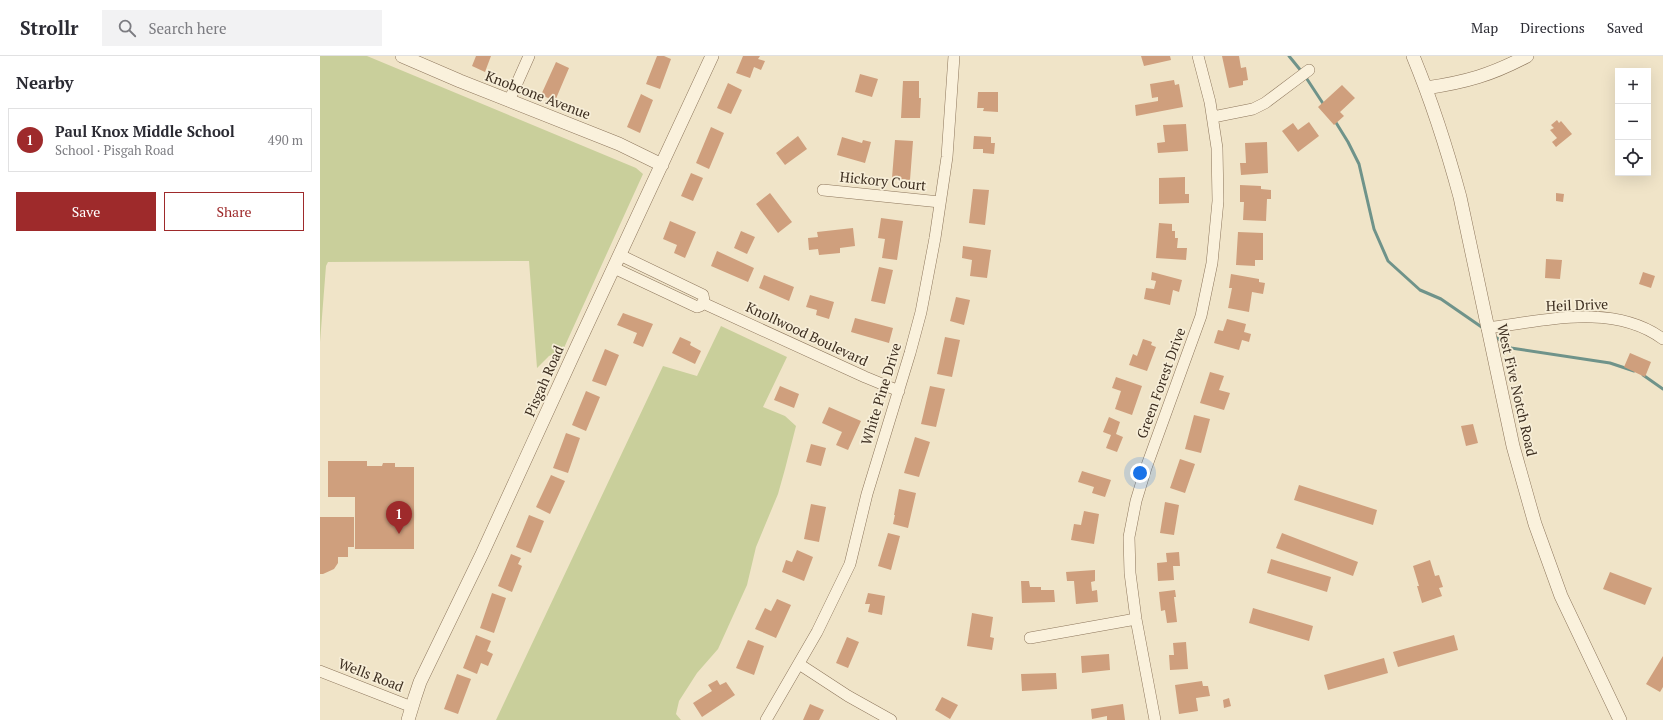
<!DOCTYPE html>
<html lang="en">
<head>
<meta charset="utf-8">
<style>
	:root { --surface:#fff; --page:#f2f2f3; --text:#2b2b33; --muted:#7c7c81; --line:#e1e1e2; --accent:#9e2a2b }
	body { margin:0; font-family:"PT Serif",serif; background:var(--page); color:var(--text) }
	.controls { position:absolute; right:12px; top:12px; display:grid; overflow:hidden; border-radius:0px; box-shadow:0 4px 16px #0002 }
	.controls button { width:36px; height:36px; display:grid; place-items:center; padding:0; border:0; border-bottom:1px solid var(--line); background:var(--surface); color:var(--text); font:20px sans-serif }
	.you { position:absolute; left:820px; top:417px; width:14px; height:14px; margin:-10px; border:3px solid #fff; border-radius:50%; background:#1a73e8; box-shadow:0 0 0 6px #1a73e833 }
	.badge { display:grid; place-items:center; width:26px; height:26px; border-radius:50%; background:var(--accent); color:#fff; font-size:13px; font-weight:700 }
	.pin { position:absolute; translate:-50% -33px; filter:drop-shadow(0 1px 2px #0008) }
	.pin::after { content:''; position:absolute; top:21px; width:14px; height:12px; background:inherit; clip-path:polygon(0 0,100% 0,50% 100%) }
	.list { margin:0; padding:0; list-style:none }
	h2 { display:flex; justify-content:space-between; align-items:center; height:52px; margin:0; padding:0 16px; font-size:17px }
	h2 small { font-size:13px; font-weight:400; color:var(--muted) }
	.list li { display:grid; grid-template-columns:26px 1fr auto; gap:12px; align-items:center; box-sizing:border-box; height:64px; margin:0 8px 8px; padding:0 8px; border:1px solid var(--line); border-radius:0px }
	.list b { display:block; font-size:15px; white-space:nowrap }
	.list p { margin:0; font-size:13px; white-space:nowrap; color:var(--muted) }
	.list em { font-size:13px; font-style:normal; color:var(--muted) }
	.actions { display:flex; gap:8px; padding:12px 16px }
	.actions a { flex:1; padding:9px 0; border:1px solid var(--accent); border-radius:0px; text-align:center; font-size:14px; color:var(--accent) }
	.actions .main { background:var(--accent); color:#fff }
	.icon { flex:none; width:22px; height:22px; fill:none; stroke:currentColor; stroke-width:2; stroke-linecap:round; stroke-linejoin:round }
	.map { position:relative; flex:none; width:1343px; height:664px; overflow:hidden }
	header { display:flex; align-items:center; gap:24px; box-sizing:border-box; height:56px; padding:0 20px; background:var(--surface); border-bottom:1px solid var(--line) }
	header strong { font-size:19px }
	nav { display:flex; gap:22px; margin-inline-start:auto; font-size:14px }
	.search { width:280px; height:36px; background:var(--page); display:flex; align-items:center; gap:10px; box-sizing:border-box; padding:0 14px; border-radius:0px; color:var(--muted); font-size:15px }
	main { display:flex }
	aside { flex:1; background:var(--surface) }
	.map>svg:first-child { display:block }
	.green { fill:#c9cf9b }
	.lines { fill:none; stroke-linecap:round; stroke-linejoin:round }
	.stream { stroke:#6f938a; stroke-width:3 }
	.building { fill:#cf9f7d }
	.minor-casing { stroke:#8d765c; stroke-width:12 }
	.tertiary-casing { stroke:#8d765c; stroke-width:14 }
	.minor { stroke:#faf1dc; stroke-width:11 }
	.tertiary { stroke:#faf1dc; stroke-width:13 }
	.labels { text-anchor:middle; stroke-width:3.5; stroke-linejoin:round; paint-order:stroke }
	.street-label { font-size:14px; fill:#3d2e20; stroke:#f7eed8 }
</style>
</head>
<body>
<header>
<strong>Strollr</strong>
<div class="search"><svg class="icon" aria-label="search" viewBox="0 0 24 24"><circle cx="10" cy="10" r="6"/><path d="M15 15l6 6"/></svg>Search here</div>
<nav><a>Map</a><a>Directions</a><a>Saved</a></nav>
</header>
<main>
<aside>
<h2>Nearby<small></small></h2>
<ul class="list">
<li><span class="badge">1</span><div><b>Paul Knox Middle School</b><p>School · Pisgah Road</p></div><em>490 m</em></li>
</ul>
<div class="actions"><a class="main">Save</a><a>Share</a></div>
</aside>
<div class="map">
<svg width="1343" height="664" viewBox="0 0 1343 664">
	<rect width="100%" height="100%" fill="#f0e4c8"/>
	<path class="green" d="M 0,0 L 47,0 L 316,112 L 323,118 L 243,294 L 229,300 L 217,312 L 209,205 L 8,206 L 6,210 L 0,286 Z
		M 401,270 L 467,301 L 443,351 L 465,360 L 476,370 L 465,413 L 458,438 L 436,491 L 427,529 L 398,593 L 377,617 L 359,645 L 356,658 L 361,664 L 176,664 L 343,310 L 377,320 Z"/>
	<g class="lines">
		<path class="stream" d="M 969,0 L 982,16
			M 985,20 L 1004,49
			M 1015,65 L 1028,86 L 1039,108 L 1054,173 L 1068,205 L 1100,234 L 1121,243 L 1163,272
			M 1174,280 L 1191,292 L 1290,307 L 1314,315
			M 1323,319 L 1343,333"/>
	</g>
	<path class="building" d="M 156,0 L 171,0 L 165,16 L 152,10 Z
		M 337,0 L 344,0 L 351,3 L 340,33 L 326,28 Z
		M 423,0 L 440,0 L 438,3 L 445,5 L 441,14 L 434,11 L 430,22 L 416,17 Z
		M 821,0 L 850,0 L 851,4 L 824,10 Z
		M 902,0 L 919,0 L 921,12 L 926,11 L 928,24 L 923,25 L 923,29 L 909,32 Z
		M 236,6 L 249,12 L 235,45 L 221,39 Z
		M 540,18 L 558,23 L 552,41 L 535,36 Z
		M 854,24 L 855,29 L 859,28 L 863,51 L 816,60 L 815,49 L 838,45 L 838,41 L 832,42 L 830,28 Z
		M 583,25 L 599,25 L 599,42 L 601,42 L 600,62 L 581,62 Z
		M 408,27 L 422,34 L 411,58 L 397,52 Z
		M 1022,29 L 1035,42 L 1020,56 L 1024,60 L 1014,69 L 998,51 Z
		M 658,36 L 678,36 L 678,56 L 663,55 L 664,52 L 657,52 Z
		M 321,38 L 333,44 L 320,77 L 307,71 Z
		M 1237,64 L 1239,67 L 1241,65 L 1252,78 L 1236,91 L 1232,86 L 1237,82 L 1230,74 L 1234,72 L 1231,69 Z
		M 989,66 L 999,80 L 978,96 L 962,75 L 973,67 L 978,74 Z
		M 866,68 L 868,95 L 838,97 L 837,87 L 845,86 L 843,69 Z
		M 391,71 L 404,77 L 389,113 L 376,107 Z
		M 478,80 L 487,93 L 465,109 L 456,97 Z
		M 654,80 L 671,81 L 671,87 L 675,87 L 674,98 L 663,97 L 663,93 L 653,93 Z
		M 522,81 L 542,87 L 543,84 L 551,86 L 545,107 L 517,99 Z
		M 575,84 L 593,85 L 590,124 L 572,122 Z
		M 947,86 L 948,117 L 921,119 L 920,107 L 926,107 L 925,87 Z
		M 371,117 L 383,122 L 373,145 L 361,140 Z
		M 865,121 L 865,138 L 869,138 L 869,147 L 839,148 L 839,122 Z
		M 920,129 L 941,130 L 941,133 L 951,134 L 951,143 L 947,143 L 946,165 L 923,164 L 924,146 L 920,146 Z
		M 653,133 L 669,134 L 665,169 L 649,167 Z
		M 450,137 L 472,166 L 458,177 L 436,148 Z
		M 1236,137 L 1244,138 L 1243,146 L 1236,145 Z
		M 561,162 L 583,165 L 577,204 L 562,202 L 565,183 L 558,182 Z
		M 350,165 L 376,176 L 365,202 L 354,197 L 357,189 L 343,183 Z
		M 839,167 L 852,168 L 852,175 L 855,175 L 855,182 L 858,182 L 857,192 L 867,192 L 866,204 L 836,202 Z
		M 533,172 L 535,190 L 520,192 L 520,197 L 499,199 L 498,193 L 489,194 L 488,182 L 498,181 L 497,176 Z
		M 421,175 L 435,181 L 427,198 L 414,192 Z
		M 918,176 L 943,177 L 943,204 L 935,204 L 935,210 L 916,209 Z
		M 643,190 L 671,194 L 667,222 L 650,220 L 652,204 L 642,202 Z
		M 397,195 L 434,212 L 428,226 L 391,210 Z
		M 1226,203 L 1242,204 L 1240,223 L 1225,222 Z
		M 559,211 L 573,214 L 565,248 L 551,245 Z
		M 832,216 L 862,224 L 859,236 L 853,234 L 850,249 L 824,243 L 826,232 L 834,233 L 836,225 L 831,224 Z
		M 1323,216 L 1335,220 L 1331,232 L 1319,228 Z
		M 911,218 L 939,223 L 939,226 L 945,227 L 943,238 L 932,236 L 929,256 L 908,252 L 912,232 L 909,232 Z
		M 444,219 L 474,231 L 469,245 L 439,232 Z
		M 490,239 L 514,246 L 509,263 L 496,259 L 497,254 L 486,251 Z
		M 636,241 L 650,244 L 644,269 L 630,265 Z
		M 303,257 L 333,268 L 323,291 L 313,287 L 317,277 L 297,269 Z
		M 535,262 L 573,272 L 569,287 L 531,276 Z
		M 907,263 L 926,268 L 924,276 L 931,278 L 929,286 L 922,284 L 919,294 L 894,287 L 898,274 L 903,275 Z
		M 360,281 L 371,286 L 370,289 L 381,295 L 375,308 L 352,297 Z
		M 625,281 L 640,284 L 632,321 L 617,318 Z
		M 823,283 L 832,286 L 831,289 L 836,291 L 827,315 L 809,309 L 813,298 L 817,300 Z
		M 285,293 L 299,299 L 286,330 L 272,325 Z
		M 1310,297 L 1331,306 L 1325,321 L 1304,311 Z
		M 890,316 L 904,320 L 899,334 L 910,337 L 904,354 L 880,347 Z
		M 796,321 L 822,330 L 812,359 L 795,353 L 801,335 L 792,332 Z
		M 460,330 L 479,338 L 474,352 L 454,344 Z
		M 610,330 L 625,333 L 616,371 L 601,368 Z
		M 266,335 L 280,341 L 266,375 L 252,369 Z
		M 509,351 L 541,365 L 528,394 L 516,389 L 522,376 L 502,367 Z
		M 874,359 L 890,363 L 881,397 L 865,393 Z
		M 789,361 L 800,366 L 796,378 L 803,381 L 797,396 L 786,392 L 791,379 L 783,376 Z
		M 1153,368 L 1158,387 L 1146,390 L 1141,370 Z
		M 246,377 L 260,382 L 248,417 L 233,412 Z
		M 595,381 L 610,386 L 599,421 L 584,417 Z
		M 491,388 L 506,392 L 501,410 L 486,406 Z
		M 860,403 L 875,408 L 865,437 L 850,432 Z
		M 8,405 L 47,405 L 47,410 L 62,410 L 63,407 L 75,407 L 75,411 L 94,411 L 94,493 L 35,493 L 35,441 L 8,441 Z
		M 762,415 L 791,424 L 785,441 L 772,437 L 774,431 L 758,426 Z
		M 231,419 L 245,425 L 230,458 L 216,451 Z
		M 979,429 L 1057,454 L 1053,469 L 974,444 Z
		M 579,433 L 596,437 L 588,472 L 573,468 L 575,459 L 574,459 Z
		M 845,446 L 859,449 L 854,479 L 840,477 Z
		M 491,448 L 506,451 L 499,486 L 484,483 Z
		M 764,455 L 779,458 L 774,488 L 751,484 L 754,468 L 761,469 Z
		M 209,459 L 224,465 L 211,497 L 196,491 Z
		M 0,461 L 34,461 L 34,491 L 28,491 L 28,501 L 18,501 L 18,507 L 14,513 L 3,518 L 0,518 Z
		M 568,477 L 580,480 L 571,514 L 558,510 Z
		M 962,477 L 1038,506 L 1033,520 L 956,492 Z
		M 477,494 L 493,501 L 484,525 L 462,516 L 466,504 L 472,506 Z
		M 859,496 L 860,510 L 853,510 L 854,524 L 838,525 L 837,507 L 847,506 L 846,497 Z
		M 191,498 L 201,502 L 198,508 L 202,510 L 192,536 L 178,530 Z
		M 951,503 L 1011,521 L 1007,536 L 947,517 Z
		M 1110,504 L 1115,520 L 1119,519 L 1123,531 L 1119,532 L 1122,540 L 1102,547 L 1097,530 L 1099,530 L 1093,510 Z
		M 775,514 L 775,525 L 771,526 L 772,535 L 777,534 L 778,546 L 756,548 L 754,525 L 747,525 L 746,516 Z
		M 1290,516 L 1332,532 L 1325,549 L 1283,533 Z
		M 701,525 L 709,525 L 710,531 L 721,531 L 721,534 L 734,534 L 735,546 L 702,547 Z
		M 855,534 L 856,541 L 854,541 L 857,566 L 847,567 L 845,554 L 841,555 L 839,536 Z
		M 172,537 L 186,542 L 174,577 L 160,572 Z
		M 548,537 L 565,540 L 562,559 L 548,556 L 550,548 L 545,548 Z
		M 457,543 L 471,549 L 456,582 L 435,573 L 445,552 L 451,555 Z
		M 933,552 L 993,570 L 989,585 L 929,567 Z
		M 652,557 L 673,561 L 670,581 L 674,582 L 672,594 L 647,590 Z
		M 156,579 L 171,585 L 167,595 L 173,598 L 168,610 L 161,607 L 157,618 L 143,612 Z
		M 1134,579 L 1138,594 L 1078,611 L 1073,596 Z
		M 527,581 L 539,586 L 528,612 L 516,607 Z
		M 428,584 L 444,590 L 434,619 L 416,612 Z
		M 866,586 L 868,613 L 850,614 L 849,599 L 854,599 L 853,587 Z
		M 789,598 L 790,614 L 762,617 L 761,600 Z
		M 1343,600 L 1343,631 L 1340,636 L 1326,628 Z
		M 1064,602 L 1068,617 L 1008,634 L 1004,619 Z
		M 736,617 L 737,633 L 702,635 L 701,618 Z
		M 137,618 L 151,623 L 138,658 L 124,653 Z
		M 397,624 L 400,629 L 406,626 L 415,639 L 382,661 L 373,647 L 392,635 L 388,629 Z
		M 882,625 L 883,630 L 888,630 L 890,640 L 876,642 L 878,655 L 859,658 L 855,629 Z
		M 622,641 L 638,649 L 630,663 L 615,654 Z
		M 909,642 L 911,650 L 904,652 L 903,644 Z
		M 490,648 L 504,654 L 499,664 L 483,664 Z
		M 803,648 L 805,664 L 787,664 L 787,660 L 772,663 L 771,653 Z"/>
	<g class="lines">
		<g class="minor-casing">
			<path id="minor" d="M 189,45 L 209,0
				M 893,61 L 933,53 L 945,47 L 989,14
				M 503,134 L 620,146
				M 294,212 L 377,251 L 380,250 L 384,245 L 383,239 L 300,199
				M 383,247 L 545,321 L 579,335
				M 1167,272 C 1224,265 1293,246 1343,283
				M 710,582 L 816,563
				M 479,608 L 528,640 L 571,664
				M 0,615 L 92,651
				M 446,664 L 497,576 L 530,508 L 547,438 L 590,297 L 601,256 L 615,182 L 627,101 L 634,0
				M 835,664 L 816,563 L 810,517 L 809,481 L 816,445 L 826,412 L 881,260 L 892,207 L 898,145 L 897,92 L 890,46 L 878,0"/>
		</g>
		<g class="tertiary-casing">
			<path id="tertiary" d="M 82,0 L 140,25 L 299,88 L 342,109
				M 1093,0 C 1112,46 1127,93 1140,141 L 1193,390 L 1215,468 L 1241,540 L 1300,664
				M 1106,32 C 1146,26 1171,19 1207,0
				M 88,664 L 95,641 L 100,626 L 162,498 L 254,297 L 392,0"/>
		</g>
		<use href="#minor" class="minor"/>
		<use href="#tertiary" class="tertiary"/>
	</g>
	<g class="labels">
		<g class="street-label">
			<text transform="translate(218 39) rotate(21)" y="5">Knobcone Avenue</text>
			<text transform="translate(563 125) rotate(6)" y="5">Hickory Court</text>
			<text transform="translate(1257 249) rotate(-2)" y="5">Heil Drive</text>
			<text transform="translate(487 278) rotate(25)" y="5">Knollwood Boulevard</text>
			<text transform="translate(224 325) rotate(-66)" y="5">Pisgah Road</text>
			<text transform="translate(841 327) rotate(-70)" y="5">Green Forest Drive</text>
			<text transform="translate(1197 334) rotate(77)" y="5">West Five Notch Road</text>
			<text transform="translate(561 338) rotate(-73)" y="5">White Pine Drive</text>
			<text transform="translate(51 619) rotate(21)" y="5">Wells Road</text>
		</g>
	</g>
</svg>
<div class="controls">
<button>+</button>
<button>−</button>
<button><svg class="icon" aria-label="locate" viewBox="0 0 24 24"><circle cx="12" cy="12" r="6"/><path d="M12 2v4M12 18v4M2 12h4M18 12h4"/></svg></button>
</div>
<div class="you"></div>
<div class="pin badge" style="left:79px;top:478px">1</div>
</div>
</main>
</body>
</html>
